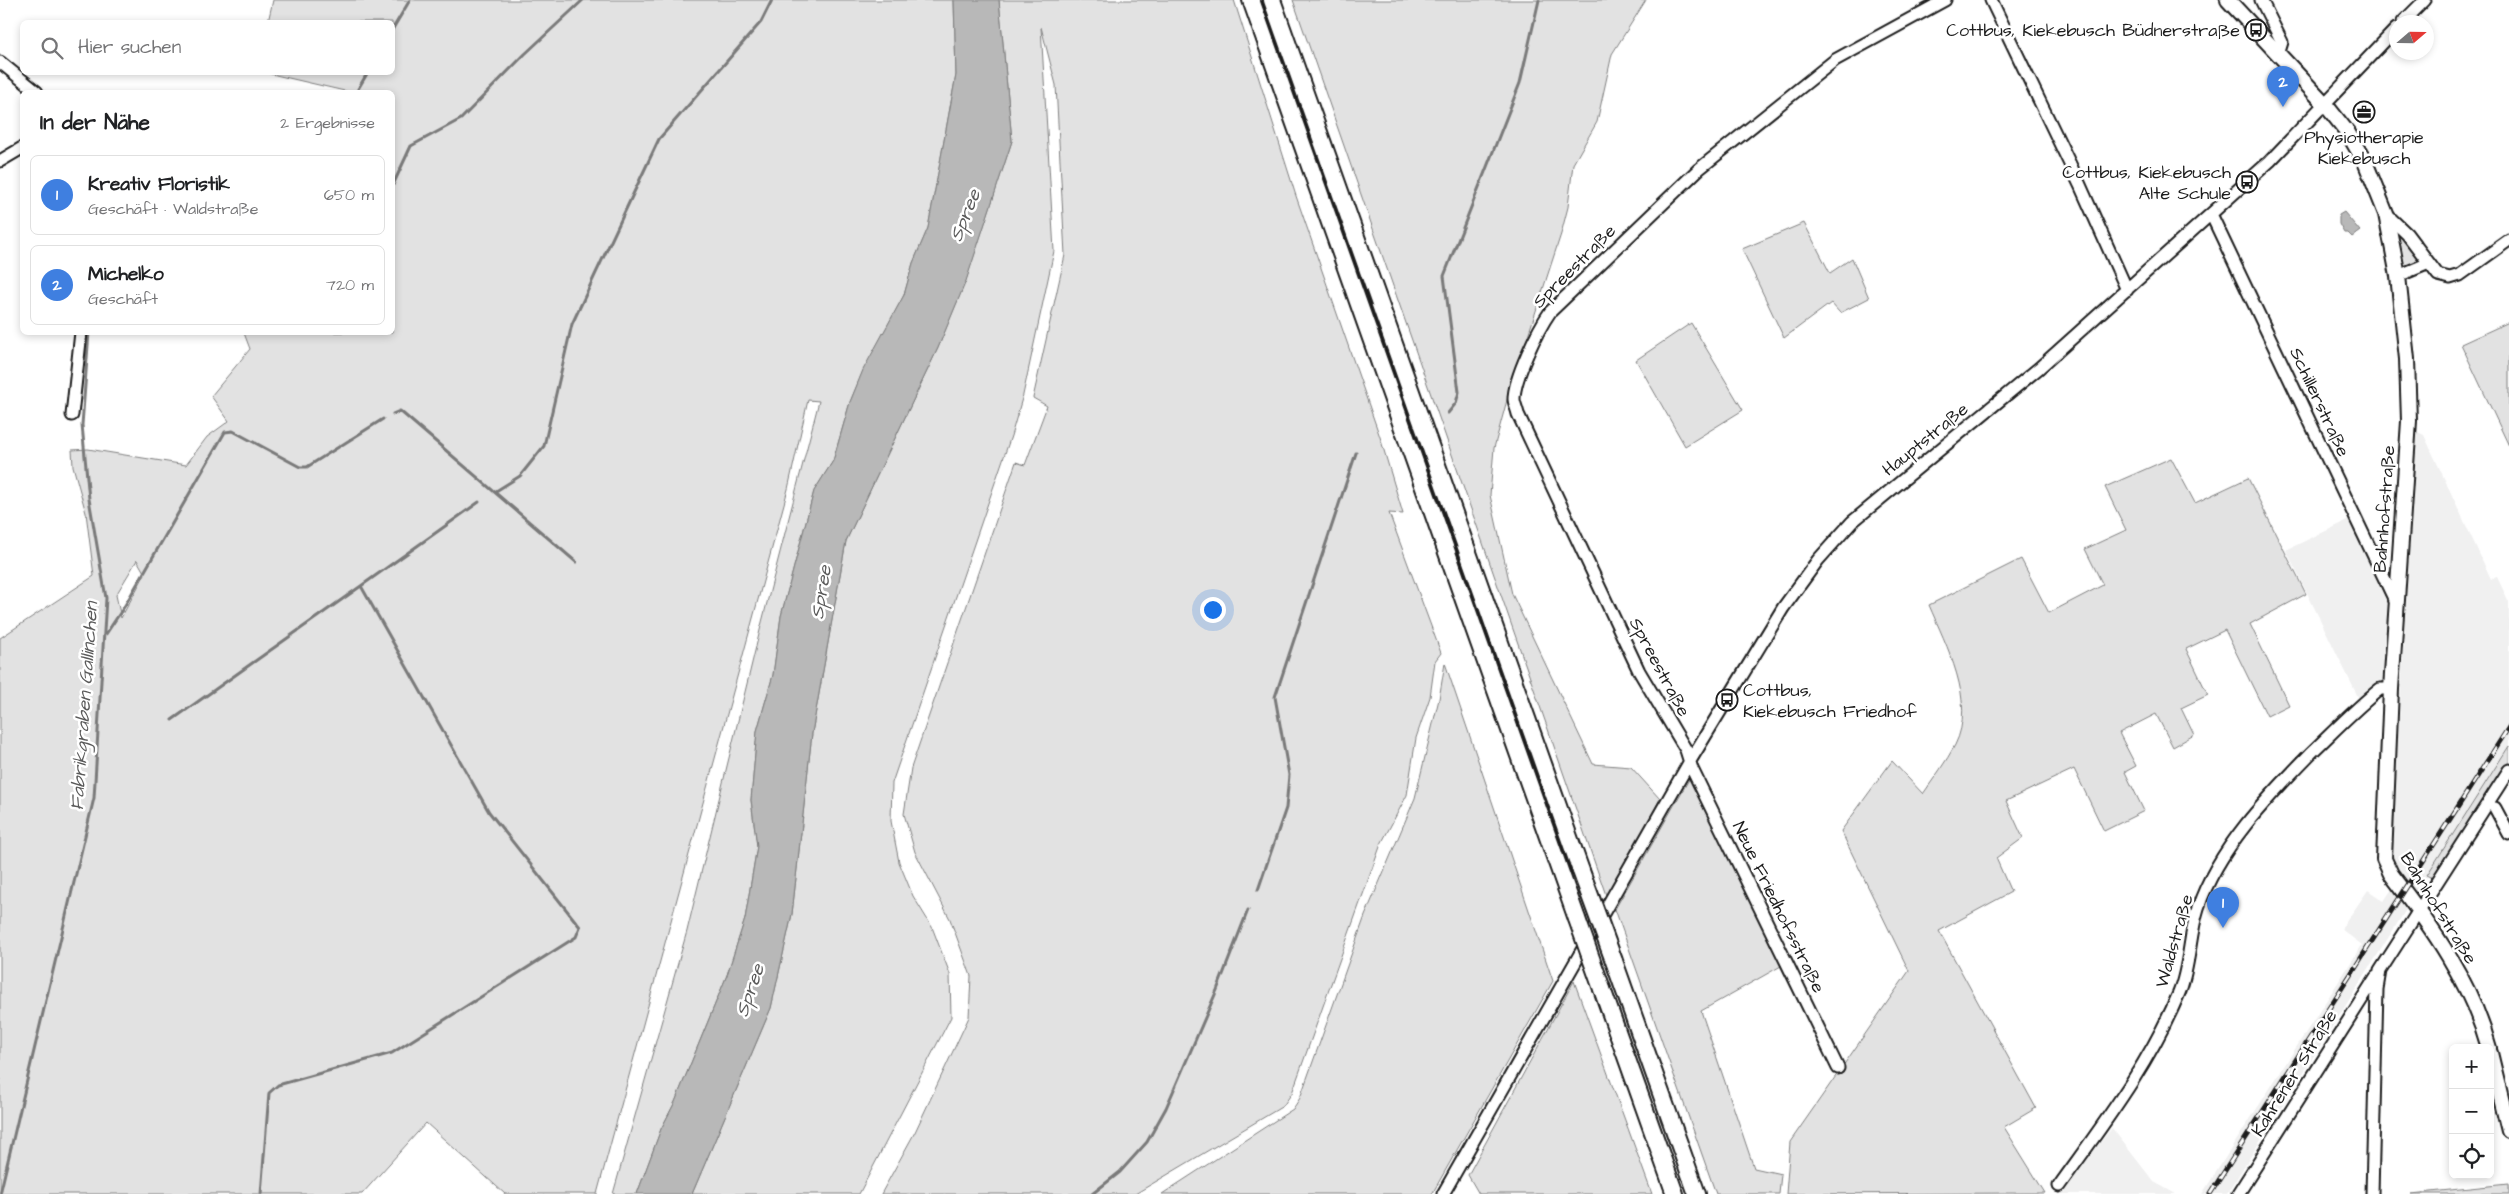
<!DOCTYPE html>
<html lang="de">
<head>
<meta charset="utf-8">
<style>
	:root { --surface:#fff; --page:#f2f2f2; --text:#202124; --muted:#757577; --line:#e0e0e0; --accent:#1c1c1c }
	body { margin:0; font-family:"Architects Daughter",sans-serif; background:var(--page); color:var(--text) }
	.controls { position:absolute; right:15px; bottom:15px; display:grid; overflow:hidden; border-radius:8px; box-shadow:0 2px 8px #0003 }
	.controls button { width:45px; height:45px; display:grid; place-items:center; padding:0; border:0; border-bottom:1px solid var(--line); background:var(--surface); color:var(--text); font:25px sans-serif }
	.compass { position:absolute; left:2389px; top:15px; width:45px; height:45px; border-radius:50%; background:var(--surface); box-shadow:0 2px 8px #0003; rotate:70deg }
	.you { position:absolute; left:1212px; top:609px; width:18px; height:18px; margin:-12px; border:4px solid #fff; border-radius:50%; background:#1a73e8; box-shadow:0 0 0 8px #1a73e833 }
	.badge { display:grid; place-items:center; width:32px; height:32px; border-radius:50%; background:var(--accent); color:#fff; font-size:16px; font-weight:700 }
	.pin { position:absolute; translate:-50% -41px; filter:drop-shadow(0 1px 2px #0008) }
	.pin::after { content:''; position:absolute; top:26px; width:18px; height:15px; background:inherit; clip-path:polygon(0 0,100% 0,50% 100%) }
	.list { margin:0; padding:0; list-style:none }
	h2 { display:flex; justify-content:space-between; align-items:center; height:65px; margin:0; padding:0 20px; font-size:21px }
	h2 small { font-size:16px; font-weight:400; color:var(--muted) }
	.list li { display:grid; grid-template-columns:32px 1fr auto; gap:15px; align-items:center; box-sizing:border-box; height:80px; margin:0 10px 10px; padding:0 10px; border:1px solid var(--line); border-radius:8px }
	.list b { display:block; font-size:19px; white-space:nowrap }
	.list p { margin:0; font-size:16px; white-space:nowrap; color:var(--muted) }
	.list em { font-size:16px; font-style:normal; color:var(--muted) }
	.icon { flex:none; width:28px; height:28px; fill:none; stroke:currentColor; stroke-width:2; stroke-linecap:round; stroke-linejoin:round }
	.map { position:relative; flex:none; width:2509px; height:1194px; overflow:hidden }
	.search { position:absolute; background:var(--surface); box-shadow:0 2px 8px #0003; left:20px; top:20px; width:375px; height:55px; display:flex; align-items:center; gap:12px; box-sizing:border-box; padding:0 18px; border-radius:8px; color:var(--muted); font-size:19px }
	.panel { position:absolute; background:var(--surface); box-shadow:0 2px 8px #0003; left:20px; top:90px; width:375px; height:245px; border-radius:8px }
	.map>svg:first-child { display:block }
	.built { fill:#f0f0f0 }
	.green { fill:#e2e2e2; stroke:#7f7f7f; fill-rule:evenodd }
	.water { fill:#b8b8b8; stroke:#7a7a7a }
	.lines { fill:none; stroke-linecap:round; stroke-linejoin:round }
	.stream { stroke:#7a7a7a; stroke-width:3 }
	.minor-casing { stroke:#1c1c1c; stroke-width:15 }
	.major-casing { stroke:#1c1c1c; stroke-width:18 }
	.highway-casing { stroke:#1c1c1c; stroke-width:20 }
	.minor { stroke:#fff; stroke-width:11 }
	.major { stroke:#fff; stroke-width:14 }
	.highway { stroke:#fff; stroke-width:16 }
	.rail-casing { stroke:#1c1c1c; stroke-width:5 }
	.rail { stroke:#fff; stroke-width:3; stroke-dasharray:9; stroke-linecap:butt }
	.highway-bridge-casing { stroke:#1c1c1c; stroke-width:20; stroke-linecap:butt }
	.highway-bridge { stroke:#fff; stroke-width:16 }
	.labels { text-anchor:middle; stroke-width:5; stroke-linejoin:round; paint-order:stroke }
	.poi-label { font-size:18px; fill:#1c1c1c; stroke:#fff; text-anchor:end }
	.street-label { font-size:18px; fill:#1c1c1c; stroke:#fff }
	.water-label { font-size:19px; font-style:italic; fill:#5a5a5a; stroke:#fff }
</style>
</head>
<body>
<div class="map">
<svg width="2509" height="1194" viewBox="0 0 2509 1194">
	<rect width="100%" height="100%" fill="#fff"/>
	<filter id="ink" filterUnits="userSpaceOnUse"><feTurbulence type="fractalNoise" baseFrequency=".02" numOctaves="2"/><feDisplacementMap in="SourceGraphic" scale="10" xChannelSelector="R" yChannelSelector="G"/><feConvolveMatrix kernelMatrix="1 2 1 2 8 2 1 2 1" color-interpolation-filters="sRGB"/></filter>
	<g filter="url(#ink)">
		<path class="built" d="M 2416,431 L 2424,435 L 2491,579 L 2497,577 L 2509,602 L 2509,746 L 2227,1194 L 2202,1194 L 2362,945 L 2341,929 L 2368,890 L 2384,901 L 2400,877 L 2391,856 Z
			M 2349,520 L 2388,605 L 2387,679 L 2359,699 L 2286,550 Z
			M 2112,1128 L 2154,1182 L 2176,1194 L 2059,1194 Z"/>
		<path class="green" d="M 273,0 L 954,0 L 956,75 L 928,228 L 913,263 L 904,295 L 863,371 L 850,402 L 833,461 L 814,491 L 781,616 L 773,675 L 757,731 L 751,800 L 757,846 L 745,919 L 727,975 L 675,1102 L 661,1129 L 637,1194 L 613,1194 L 687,931 L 761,626 L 819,401 L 808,400 L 788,489 L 597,1194 L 505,1194 L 426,1123 L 362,1194 L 0,1194 L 0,638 L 94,576 L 86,513 L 73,466 L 72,450 L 88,449 L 186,465 L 207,437 L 229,421 L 211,396 L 250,349 L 244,333 L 392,332 L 392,92 L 349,92 L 267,73 L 392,72 L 392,22 L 268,22 ZM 137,560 L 145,574 L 121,618 L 116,595 Z
			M 999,0 L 1234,0 L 1296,196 L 1380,437 L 1403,514 L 1389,513 L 1441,653 L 1435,661 L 1430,697 L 1416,738 L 1407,795 L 1381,844 L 1292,1093 L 1283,1106 L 1135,1194 L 881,1194 L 915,1132 L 969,1017 L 971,976 L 950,919 L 915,852 L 904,814 L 911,768 L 1016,462 L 1025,465 L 1047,406 L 1033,398 L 1065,255 L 1056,85 L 1041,27 L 1054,251 L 1023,395 L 1011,436 L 892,783 L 891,821 L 899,862 L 913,896 L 932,927 L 950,974 L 951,1017 L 859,1194 L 692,1194 L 771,1008 L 792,914 L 812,733 L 846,541 L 938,348 L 966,280 L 1012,141 Z
			M 1293,0 L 1646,0 L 1612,54 L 1597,122 L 1573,164 L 1568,207 L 1561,234 L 1507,400 L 1494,448 L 1490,495 L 1512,594 L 1593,764 L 1631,767 L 1660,799 L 1607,898 Z
			M 1804,223 L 1830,273 L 1852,258 L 1869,298 L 1840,313 L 1831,303 L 1784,338 L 1742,249 Z
			M 2395,230 L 2422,261 L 2404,269 Z
			M 2509,322 L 2509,446 L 2461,344 Z
			M 1691,323 L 1743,410 L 1685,446 L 1636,360 Z
			M 2171,458 L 2195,503 L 2248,478 L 2306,594 L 2250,624 L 2289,705 L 2267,716 L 2225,630 L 2186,649 L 2208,695 L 2181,708 L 2194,735 L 2173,747 L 2156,714 L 2119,733 L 2136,766 L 2125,772 L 2144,811 L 2104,831 L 2074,769 L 2006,801 L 2023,838 L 1996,858 L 2011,892 L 1939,931 L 2036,1108 L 2004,1127 L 2045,1193 L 1786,1194 L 1790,1142 L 1909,971 L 1841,831 L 1892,761 L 1923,794 C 1934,778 1946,762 1955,745 C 1977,702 1946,645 1929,605 L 2021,559 L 2049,613 L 2103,585 L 2085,549 L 2126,530 L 2105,487 Z
			M 1445,663 L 1553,981 L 1432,1194 L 1162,1194 L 1293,1109 L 1300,1098 L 1365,916 L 1415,798 L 1439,699 Z
			M 2509,746 L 2509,765 L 2433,878 L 2427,875 Z
			M 1692,774 L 1781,966 L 1701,1011 L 1754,1168 L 1781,1174 L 1779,1194 L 1716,1194 L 1615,909 Z
			M 1574,981 L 1652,1194 L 1479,1194 L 1468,1175 Z
			M 2509,1184 L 2509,1194 L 2411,1194 Z"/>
		<path class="water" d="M 954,0 L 999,0 L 1012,141 L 966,281 L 938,348 L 846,541 L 812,733 L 792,914 L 771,1008 L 692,1194 L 637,1194 L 661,1129 L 675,1102 L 727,975 L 745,919 L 757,846 L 751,800 L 757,731 L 773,675 L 781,616 L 814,491 L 833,461 L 850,402 L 863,370 L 904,295 L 913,263 L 928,228 L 956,75 Z
			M 2344,212 L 2360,231 L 2352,237 L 2348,233 L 2344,233 L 2339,224 L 2339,215 Z"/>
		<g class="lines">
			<path class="stream" d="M 392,30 L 410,0
				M 358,89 L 368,72
				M 392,187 L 411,146 L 461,119 L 525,54 L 583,0
				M 1448,413 L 1456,403 L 1459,392 L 1444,276 L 1520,83 L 1539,0
				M 393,414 L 400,411 L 576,562
				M 496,491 L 520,476 L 544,446 L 572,324 L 659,139 L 761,22 L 772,0
				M 106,634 L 124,607 L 225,432 L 233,431 L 300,467 L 307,467 L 383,419
				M 172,720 L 361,586
				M 1258,890 L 1286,808 L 1289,775 L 1275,697 L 1356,453
				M 0,1194 L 94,798 L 106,598 L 89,499 L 82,425 L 89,332
				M 261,1194 L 269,1093 L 278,1085 L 392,1053 L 576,937 L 580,927 L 489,812 L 361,586 L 479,502
				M 1092,1194 L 1120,1172 L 1147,1142 L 1166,1108 L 1217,990 L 1248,910"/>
			<g class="minor-casing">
				<path id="minor" d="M 1991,0 L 2080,185 L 2127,290
					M 2261,0 L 2282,42 L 2278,55
					M 2403,22 L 2425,0
					M 0,62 L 37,92
					M 0,161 L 22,148
					M 2211,214 L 2397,605
					M 2386,214 L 2407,234 L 2438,275 L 2450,278 L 2460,275 L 2509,240
					M 2398,276 L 2429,263
					M 72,415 L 81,332
					M 2495,808 L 2509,834
					M 1838,1068 L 1692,769 L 1686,750 L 1639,671 L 1518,414 C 1517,409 1514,403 1514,399 C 1514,378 1538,329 1550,312 L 1699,169 L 1835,60 L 1945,0
					M 2059,1186 C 2104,1123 2149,1065 2179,993 C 2190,967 2189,936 2198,908 C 2218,848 2268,797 2311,753 C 2334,731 2355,709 2380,689 L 2391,689
					M 1443,1194 L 1690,761 L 1783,608 L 1818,560 L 1852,522 L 2039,368 L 2270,161 L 2396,29
					M 2238,1194 L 2376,977
					M 2372,1194 L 2377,989 L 2380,971 L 2509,770"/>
			</g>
			<g class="major-casing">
				<path id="major" d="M 2228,0 L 2325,104 L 2348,133 L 2366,164 L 2386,214 L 2398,276 L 2407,359 L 2409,421 L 2391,689 L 2384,859 L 2391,874 C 2432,927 2471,982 2489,1048
					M 2490,1053 L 2509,1131"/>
			</g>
			<g class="highway-casing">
				<path id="highway" d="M 1251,0 L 1577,919
					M 1272,0 L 1581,871
					M 1614,961 L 1697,1194
					M 1602,989 L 1675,1194"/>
			</g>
			<use href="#minor" class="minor"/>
			<use href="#major" class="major"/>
			<use href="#highway" class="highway"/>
			<g class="rail-casing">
				<path id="rail" d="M 2210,1194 L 2509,727"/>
			</g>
			<use href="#rail" class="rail"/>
			<g class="highway-bridge-casing">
				<path id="highway-bridge" d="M 1581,871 L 1614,961
					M 1577,919 L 1602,989"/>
			</g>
			<use href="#highway-bridge" class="highway-bridge"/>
		</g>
	</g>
	<defs>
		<g id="bus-ring" transform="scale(1.125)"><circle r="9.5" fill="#fff" stroke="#1c1c1c" stroke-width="1.5"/><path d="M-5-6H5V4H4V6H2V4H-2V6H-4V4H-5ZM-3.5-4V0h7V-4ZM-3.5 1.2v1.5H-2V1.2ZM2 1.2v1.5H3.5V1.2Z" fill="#1c1c1c"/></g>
		<g id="office-ring" transform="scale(1.125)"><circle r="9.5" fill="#fff" stroke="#1c1c1c" stroke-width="1.5"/><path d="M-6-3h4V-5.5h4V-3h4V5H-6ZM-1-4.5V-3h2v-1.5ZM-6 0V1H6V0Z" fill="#1c1c1c"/></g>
	</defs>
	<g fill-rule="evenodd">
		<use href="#bus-ring" x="2256" y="30"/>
		<use href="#office-ring" x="2364" y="112"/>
		<use href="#bus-ring" x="2247" y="182"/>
		<use href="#bus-ring" x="1727" y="700"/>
	</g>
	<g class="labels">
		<g class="poi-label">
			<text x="2240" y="36">Cottbus, Kiekebusch Büdnerstraße</text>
			<text x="2364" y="143" text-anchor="middle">Physiotherapie<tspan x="2364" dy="21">Kiekebusch</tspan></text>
			<text x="2231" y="178">Cottbus, Kiekebusch<tspan x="2231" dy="21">Alte Schule</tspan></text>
			<text x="1743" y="696" text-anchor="start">Cottbus,<tspan x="1743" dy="21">Kiekebusch Friedhof</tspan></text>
		</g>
		<g class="street-label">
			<text transform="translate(1574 266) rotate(-45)" y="6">Spreestraße</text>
			<text transform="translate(2320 402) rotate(65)" y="6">Schillerstraße</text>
			<text transform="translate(1925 439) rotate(-39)" y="6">Hauptstraße</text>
			<text transform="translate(2384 509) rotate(-86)" y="6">Bahnhofstraße</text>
			<text transform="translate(1660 667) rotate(62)" y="6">Spreestraße</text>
			<text transform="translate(1779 907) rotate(64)" y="6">Neue Friedhofsstraße</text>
			<text transform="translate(2439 908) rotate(58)" y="6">Bahnhofstraße</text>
			<text transform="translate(2174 941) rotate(-74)" y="6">Waldstraße</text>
			<text transform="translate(2294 1073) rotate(-58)" y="6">Kahrener Straße</text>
		</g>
		<g class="water-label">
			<text transform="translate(964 215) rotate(-68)" y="7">Spree</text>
			<text transform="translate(820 592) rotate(-81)" y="7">Spree</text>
			<text transform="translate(83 706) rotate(-86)" y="7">Fabrikgraben Gallinchen</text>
			<text transform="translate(749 990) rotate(-71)" y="7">Spree</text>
		</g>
	</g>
</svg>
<div class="controls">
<button>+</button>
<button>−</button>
<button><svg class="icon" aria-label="locate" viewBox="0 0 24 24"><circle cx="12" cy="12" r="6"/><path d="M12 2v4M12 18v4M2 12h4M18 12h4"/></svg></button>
</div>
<svg class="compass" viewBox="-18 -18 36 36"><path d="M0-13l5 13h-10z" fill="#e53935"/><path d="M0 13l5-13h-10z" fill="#757577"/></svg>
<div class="you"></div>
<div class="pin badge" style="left:2223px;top:928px;background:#3f7fe0">1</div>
<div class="pin badge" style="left:2283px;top:107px;background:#3f7fe0">2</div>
<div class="search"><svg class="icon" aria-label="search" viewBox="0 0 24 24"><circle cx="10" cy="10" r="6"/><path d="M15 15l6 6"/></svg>Hier suchen</div>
<section class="panel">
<h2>In der Nähe<small>2 Ergebnisse</small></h2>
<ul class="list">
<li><span class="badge" style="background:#3f7fe0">1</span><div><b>Kreativ Floristik</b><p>Geschäft · Waldstraße</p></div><em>650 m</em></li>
<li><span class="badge" style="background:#3f7fe0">2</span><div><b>Michelko</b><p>Geschäft</p></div><em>720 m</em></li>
</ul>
</section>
</div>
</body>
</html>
